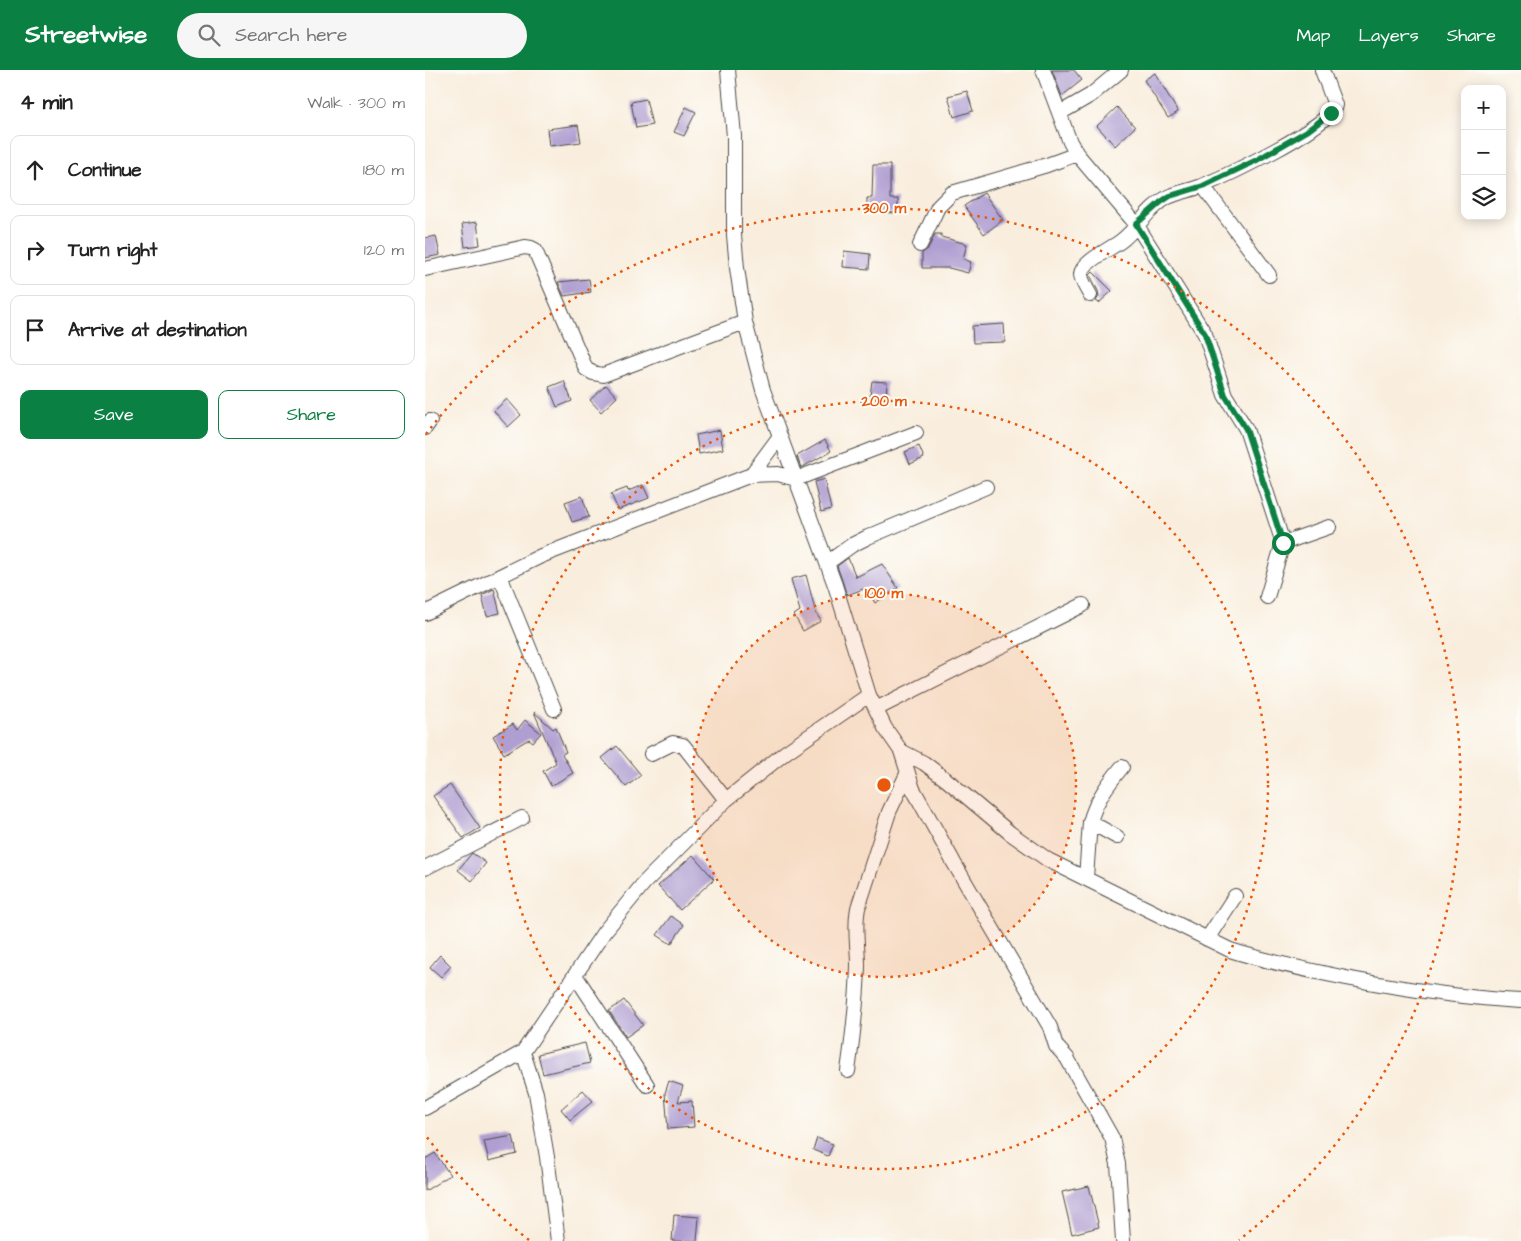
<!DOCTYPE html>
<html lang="en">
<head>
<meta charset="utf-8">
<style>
	:root { --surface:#fff; --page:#f6f6f6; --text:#222; --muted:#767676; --line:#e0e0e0; --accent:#0b8043 }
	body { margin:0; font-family:"Architects Daughter",sans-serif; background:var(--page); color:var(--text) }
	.controls { position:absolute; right:15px; top:15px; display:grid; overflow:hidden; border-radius:10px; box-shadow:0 2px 12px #0003 }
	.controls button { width:45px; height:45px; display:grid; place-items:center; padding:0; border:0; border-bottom:1px solid var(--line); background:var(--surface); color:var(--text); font:25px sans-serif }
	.stop { position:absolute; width:15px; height:15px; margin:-11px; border:4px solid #0b8043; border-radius:50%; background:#fff }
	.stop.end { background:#0b8043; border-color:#fff; box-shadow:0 1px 5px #0008 }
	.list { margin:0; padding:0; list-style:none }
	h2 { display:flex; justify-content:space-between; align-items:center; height:65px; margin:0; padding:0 20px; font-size:21px }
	h2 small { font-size:16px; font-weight:400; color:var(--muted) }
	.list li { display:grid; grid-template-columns:32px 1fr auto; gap:15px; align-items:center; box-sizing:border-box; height:70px; margin:0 10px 10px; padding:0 10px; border:1px solid var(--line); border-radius:10px }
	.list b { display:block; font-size:19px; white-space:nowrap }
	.list em { font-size:16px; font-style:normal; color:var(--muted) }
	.actions { display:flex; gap:10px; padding:15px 20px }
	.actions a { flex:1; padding:11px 0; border:1px solid var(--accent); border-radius:10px; text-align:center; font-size:18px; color:var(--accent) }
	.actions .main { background:var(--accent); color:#fff }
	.icon { flex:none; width:28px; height:28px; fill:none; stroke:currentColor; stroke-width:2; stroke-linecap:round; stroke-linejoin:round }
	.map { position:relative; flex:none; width:1096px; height:1171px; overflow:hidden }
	header { display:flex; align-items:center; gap:30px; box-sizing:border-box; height:70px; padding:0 25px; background:var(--accent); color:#fff }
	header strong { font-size:24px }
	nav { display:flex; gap:28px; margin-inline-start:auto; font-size:18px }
	.search { width:350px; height:45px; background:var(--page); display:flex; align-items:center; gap:12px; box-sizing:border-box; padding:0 18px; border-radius:28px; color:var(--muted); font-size:19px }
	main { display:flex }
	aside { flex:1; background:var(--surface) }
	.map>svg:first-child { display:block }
	.building { fill:#af9ed1 }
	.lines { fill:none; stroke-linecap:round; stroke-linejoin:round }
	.minor-casing { stroke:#4a4846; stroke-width:16 }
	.minor { stroke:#fff; stroke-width:14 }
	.route { stroke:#0b8043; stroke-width:6 }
	.ring { fill:none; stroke:#e8590c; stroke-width:2.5; stroke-dasharray:2.5 5 }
	.centre { fill:#e8590c; stroke:#fdfcf7; stroke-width:2.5 }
	.ring-label { font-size:15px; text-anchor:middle; font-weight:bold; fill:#e8590c; stroke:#fdfcf7; stroke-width:4; stroke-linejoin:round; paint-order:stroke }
</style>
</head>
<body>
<header>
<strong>Streetwise</strong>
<div class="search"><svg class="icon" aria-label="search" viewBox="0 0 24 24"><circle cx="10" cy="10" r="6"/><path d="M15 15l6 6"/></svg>Search here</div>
<nav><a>Map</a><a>Layers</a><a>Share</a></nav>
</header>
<main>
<aside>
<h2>4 min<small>Walk · 300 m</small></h2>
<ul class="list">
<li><svg class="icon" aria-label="ahead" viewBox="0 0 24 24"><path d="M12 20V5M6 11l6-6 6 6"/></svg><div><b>Continue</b></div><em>180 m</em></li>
<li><svg class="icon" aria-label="right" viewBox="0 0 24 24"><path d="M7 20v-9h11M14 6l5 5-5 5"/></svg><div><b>Turn right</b></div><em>120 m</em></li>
<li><svg class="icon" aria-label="arrive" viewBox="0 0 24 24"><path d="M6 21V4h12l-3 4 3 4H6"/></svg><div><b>Arrive at destination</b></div></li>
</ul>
<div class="actions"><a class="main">Save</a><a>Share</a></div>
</aside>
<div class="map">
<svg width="1096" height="1171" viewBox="0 0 1096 1171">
	<rect width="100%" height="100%" fill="#fdfcf7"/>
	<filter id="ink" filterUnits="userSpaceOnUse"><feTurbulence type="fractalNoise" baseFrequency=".02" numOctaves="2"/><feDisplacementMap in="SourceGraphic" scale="10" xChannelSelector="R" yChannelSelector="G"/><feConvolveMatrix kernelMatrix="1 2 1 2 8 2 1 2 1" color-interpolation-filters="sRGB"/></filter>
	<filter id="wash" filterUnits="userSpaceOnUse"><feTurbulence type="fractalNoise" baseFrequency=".0096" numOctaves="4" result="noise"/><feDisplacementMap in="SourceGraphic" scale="20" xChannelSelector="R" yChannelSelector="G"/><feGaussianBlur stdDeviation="1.12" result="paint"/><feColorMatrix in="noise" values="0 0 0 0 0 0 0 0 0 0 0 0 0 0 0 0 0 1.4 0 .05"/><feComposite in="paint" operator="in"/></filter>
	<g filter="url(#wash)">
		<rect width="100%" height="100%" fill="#f9eede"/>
		<g id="blocks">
			<path class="building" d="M 627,0 L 649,0 L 657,10 L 637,26 Z
				M 730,3 L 753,42 L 743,48 L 719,10 Z
				M 542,21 L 548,41 L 529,47 L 523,26 Z
				M 221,29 L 227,55 L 211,58 L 206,32 Z
				M 261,37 L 271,42 L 259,66 L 249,62 Z
				M 692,37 L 710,57 L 690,76 L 672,56 Z
				M 153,55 L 156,72 L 124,76 L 122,59 Z
				M 448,95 L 465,95 L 465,129 L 473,129 L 473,143 L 442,142 L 442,128 L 447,128 Z
				M 559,123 L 578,150 L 559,164 L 539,136 Z
				M 52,152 L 55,175 L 40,177 L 37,154 Z
				M 510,164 L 516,164 L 516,167 L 542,174 L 538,189 L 546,192 L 543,203 L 524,198 L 497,198 L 497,183 L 503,179 Z
				M 11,166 L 15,185 L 0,188 L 0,168 Z
				M 419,181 L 445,184 L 444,199 L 418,197 Z
				M 668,202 L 687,221 L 674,233 L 671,231 L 674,226 L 673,221 L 665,205 Z
				M 164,209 L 166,222 L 139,226 L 133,212 Z
				M 579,254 L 580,272 L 548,273 L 547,256 Z
				M 139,311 L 147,331 L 132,337 L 124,317 Z
				M 447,311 L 462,312 L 461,328 L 445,326 Z
				M 181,315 L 192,327 L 176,342 L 165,330 Z
				M 82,329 L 96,345 L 83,357 L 69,341 Z
				M 295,360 L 298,379 L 274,384 L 271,365 Z
				M 400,370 L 406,381 L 376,398 L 372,386 Z
				M 494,376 L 499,388 L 485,394 L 480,382 Z
				M 399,409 L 406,439 L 396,442 L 389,412 Z
				M 218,415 L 224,428 L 193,440 L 186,424 L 202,418 L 203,421 Z
				M 157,426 L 164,447 L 147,452 L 140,432 Z
				M 423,488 L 431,507 L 457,494 L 473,518 L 450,533 L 441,518 L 422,525 L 412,496 Z
				M 381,505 L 391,543 L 396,551 L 378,561 L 369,545 L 375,541 L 366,509 Z
				M 69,519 L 75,543 L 62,546 L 57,525 Z
				M 109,642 L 128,659 L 131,657 L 141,682 L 137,684 L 148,703 L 126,716 L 118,701 L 131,693 Z
				M 100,650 L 116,663 L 108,672 L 104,669 L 79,684 L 68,666 L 88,654 L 92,660 Z
				M 192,676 L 216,705 L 201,717 L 177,688 Z
				M 25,715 L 55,758 L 38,768 L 8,726 Z
				M 47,783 L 61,793 L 47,811 L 33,800 Z
				M 268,785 L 289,809 L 255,840 L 233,816 Z
				M 246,846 L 259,855 L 246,874 L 232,865 Z
				M 15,885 L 26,896 L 16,907 L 5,897 Z
				M 199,930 L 218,955 L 201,967 L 184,941 Z
				M 160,973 L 165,993 L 118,1004 L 113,984 Z
				M 244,1011 L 258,1016 L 253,1032 L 267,1031 L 269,1057 L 243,1059 L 240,1023 Z
				M 158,1020 L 168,1031 L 145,1050 L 136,1039 Z
				M 88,1066 L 92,1084 L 64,1091 L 59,1071 Z
				M 392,1068 L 408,1074 L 403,1086 L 388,1080 Z
				M 10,1083 L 25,1105 L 0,1121 L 0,1089 Z
				M 664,1116 L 674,1157 L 647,1164 L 637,1122 Z
				M 249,1145 L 274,1147 L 272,1171 L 247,1171 Z"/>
		</g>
	</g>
	<g filter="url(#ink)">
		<use href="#blocks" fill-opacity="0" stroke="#4a4846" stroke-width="1"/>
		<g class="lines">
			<g class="minor-casing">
				<path id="minor" d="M 303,0 L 309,66 L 309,165 L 312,198 L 320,252 L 338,320 L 410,515 L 444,625 L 460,658 L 476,681 L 499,693 L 523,711 L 585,763 L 623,790 L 805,880 C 843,892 882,900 921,908 C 979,919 1037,928 1096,931
					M 618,0 L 645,72 L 652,84 L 711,154 L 780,264 L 800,325 L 821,359 L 858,473 L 842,527
					M 635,43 L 666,25 L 696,0
					M 778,116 L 844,205
					M 495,175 L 513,137 L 527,123 L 622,95 L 652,84
					M 0,199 L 100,177 L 106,178 L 110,180 L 112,185 L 161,299 L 168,303 L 178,305 L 320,252
					M 665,225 C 662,219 656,211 656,204 C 657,192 687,178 696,171 C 713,158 724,137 743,127 C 754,122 768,120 779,115 C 801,106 907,56 910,35 L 897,0
					M 0,358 L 5,351
					M 326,405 L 355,366
					M 858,473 L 904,457
					M 402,493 L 427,475 L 443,467 L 561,417
					M 75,506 L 129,639
					M 0,543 L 116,486 L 326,405 L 353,404 L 371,409 L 491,363
					M 451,639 L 658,535
					M 476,681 L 488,719 L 529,793 L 625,957 L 631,976 L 642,988 L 687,1068 L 693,1094 L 698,1171
					M 226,684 L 248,673 L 258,675 L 301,730
					M 665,752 L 692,767
					M 0,798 L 97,748
					M 661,808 L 665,752 C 671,730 683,714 697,697
					M 782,869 L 810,826
					M 150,905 L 222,1015
					M 98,982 L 111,1023 L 122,1087 L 133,1171
					M 423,1001 C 428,966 432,931 433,896 C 433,875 429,858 433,838 L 464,742 L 482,704
					M 0,1038 L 98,982 L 179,862 L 219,813 L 301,730 L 361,682 L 444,625"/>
			</g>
			<use href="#minor" class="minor"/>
		</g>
	</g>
	<g class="lines" filter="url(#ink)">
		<path class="route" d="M 858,473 L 821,359 L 800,325 L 780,264 L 711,154 L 736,132 L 745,126 L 778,116 L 832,90 L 882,61 L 906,43"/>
	</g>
	<circle cx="459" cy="715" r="192" fill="#e8590c" fill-opacity=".12"/>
	<g class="ring">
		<circle cx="459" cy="715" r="192"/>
		<circle cx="459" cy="715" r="384"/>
		<path d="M104 1170A577 577 0 0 1 1 1066M1 364A577 577 0 1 1 814 1170"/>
	</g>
	<circle cx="459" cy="715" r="8" class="centre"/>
	<g class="ring-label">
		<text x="459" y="143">300 m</text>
		<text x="459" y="336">200 m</text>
		<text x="459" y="528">100 m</text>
	</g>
</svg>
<div class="controls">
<button>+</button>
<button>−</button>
<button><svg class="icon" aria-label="layers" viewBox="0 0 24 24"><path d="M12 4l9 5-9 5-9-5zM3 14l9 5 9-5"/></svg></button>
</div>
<div class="stop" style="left:858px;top:473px"></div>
<div class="stop end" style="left:906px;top:43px"></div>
</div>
</main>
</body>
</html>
